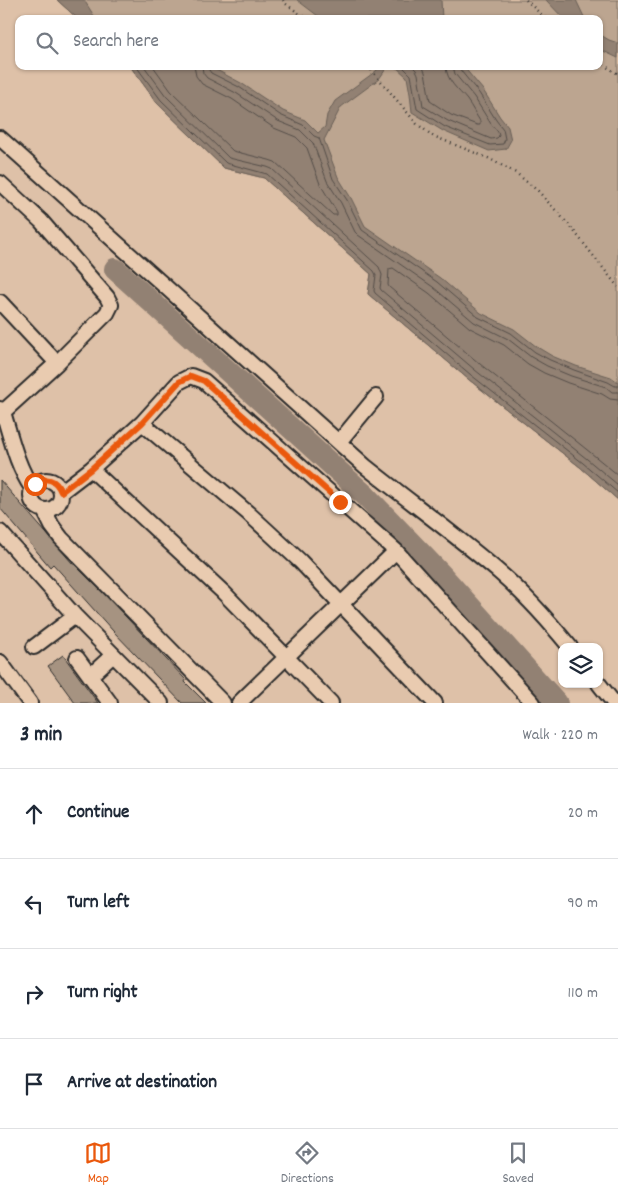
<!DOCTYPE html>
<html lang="en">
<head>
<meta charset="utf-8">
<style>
	:root { --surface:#fff; --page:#f6f6f7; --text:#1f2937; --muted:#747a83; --line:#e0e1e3; --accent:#ea580c }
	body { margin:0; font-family:Dekko,sans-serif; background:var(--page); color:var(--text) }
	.controls { position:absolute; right:15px; bottom:15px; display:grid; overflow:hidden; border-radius:10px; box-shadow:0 1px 4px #0004 }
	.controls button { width:45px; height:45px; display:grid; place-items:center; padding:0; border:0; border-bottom:1px solid var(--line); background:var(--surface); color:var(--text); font:25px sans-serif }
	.stop { position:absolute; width:15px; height:15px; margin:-11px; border:4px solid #ea580c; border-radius:50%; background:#fff }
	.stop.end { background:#ea580c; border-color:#fff; box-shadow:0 1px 5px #0008 }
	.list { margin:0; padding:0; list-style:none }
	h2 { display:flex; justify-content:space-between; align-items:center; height:65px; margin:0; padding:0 20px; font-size:21px }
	h2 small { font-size:16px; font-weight:400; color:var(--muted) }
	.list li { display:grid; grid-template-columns:32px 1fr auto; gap:15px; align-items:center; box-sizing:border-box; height:90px; padding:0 20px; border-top:1px solid var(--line) }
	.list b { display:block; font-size:19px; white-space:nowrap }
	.list em { font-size:16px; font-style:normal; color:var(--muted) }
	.icon { flex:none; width:28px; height:28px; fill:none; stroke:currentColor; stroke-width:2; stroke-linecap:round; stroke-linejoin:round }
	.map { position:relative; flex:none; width:618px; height:703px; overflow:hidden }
	.search { position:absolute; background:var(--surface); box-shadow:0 1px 4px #0004; left:15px; right:15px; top:15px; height:55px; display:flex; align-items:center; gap:12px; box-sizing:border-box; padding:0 18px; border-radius:10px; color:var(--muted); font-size:19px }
	.sheet { height:425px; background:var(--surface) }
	nav { display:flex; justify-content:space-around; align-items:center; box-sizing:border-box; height:70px; border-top:1px solid var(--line); background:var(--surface); font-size:14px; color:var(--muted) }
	nav a { display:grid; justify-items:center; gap:2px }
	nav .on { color:var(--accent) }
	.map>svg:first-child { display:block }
	.green { fill:#bca590; stroke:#74685e }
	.water { fill:#928173; stroke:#695f56 }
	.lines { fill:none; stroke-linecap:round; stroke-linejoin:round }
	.shore { stroke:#544d48; stroke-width:1 }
	.river { stroke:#928173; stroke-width:22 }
	.building { fill:#a69381; stroke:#2b2b2b }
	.street-casing { stroke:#2b2b2b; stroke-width:18 }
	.path { stroke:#2b2b2b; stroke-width:2.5; stroke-dasharray:1 4; stroke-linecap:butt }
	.street { stroke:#e9cbb0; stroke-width:14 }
	.route { stroke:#ea580c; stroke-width:6 }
</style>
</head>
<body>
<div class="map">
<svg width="618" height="703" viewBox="0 0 618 703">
	<rect width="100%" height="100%" fill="#dec1a8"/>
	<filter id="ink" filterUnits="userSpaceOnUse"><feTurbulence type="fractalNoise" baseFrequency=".02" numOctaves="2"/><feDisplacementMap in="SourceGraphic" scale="10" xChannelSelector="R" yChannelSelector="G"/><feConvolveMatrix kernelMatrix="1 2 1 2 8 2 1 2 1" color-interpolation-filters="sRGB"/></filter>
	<g filter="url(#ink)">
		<path class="green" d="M 57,0 L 618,0 L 618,500 L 580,467 L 468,379 L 368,294 L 371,274 L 264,178 L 224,168 L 157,103 L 130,66 L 599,66 L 599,19 L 78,19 Z"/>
		<path class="water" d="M 57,0 L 84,0 L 96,19 L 78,19 Z
			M 297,0 L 441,0 L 442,19 L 322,19 Z
			M 546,0 L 576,0 L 585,19 L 564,19 Z
			M 599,34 L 609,40 L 618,43 L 618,58 L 599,49 Z
			M 130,66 L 209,66 L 241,83 L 283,111 L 305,120 L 318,133 L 325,127 L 327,115 L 335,101 L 376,71 L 380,66 L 388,66 L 379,79 L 341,107 L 324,140 L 338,177 L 351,198 L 365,226 L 440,278 L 481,313 L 514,329 L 537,347 L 552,356 L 576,366 L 611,377 L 618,382 L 618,500 L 580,467 L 468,379 L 368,294 L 371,274 L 264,178 L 224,168 L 157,103 Z
			M 395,66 L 463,66 L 483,90 L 500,117 L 508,127 L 511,140 L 506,149 L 489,151 L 443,131 L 412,112 L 410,94 L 407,77 Z"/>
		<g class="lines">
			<path class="shore" d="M 136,66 L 161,100 L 226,163 L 267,174 L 374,271 L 376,275 L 374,291 L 375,293 L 471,375 L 583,463 L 618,493
				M 144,66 L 166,96 L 229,158 L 267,167 L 272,169 L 379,267 L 382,275 L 380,288 L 381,290 L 475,370 L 587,459 L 618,485
				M 153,66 L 171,91 L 233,151 L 269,160 L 275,162 L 333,215 L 337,215 L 337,212 L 320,184 L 307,148 L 296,137 L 274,128 L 232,99 L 202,84 L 196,76 L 194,66
				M 202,66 L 203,73 L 207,78 L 236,93 L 278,121 L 300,130 L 313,143 L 327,181 L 341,203 L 355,232 L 358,235 L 433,287 L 474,322 L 508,339 L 531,357 L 547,366 L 571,376 L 606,387 L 612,392 L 618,392
				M 208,66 L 209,70 L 211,73 L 239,87 L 280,115 L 303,125 L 314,136 L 319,138 L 333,179 L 347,200 L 362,230 L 437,282 L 478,317 L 511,333 L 535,352 L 550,360 L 574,370 L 608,382 L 615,386 L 618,386
				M 402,66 L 411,75 L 417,109 L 445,127 L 490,145 L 503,144 L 505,139 L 503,129 L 496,120 L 479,93 L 461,71 L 460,66
				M 412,66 L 416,70 L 418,74 L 423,106 L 448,121 L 491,139 L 497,138 L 499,136 L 498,132 L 491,124 L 474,97 L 455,74 L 453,66
				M 422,66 L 425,72 L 430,101 L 451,115 L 477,125 L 480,125 L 480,121 C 476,115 472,107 467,100 C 459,90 446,81 446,66
				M 618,400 L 610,399 L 602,394 L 568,383 L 544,373 L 528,364 L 504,345 L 470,328 L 429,293 L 393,268 L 389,269 L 388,285 L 389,287 L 480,364 L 591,453 L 618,475"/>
			<path class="river" d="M 115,269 L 366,496 L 441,574 L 557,703"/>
		</g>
		<path class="building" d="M 0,480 L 73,564 L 74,564 L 107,597 L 186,680 L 185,682 L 206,703 L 182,703 L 113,631 L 53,564 L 50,567 L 0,508 Z
			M 63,655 L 98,703 L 75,703 L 48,666 Z"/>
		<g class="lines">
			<g class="street-casing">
				<path id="street" d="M 0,138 L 365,466 C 410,502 456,535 499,572 C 526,595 548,620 570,647
					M 0,183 L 41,221 L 107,297 L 111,305 L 107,313 L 57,363 L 3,412
					M 0,302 L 57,363
					M 0,409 L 3,412 C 11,438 17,466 32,488
					M 142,423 L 248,513 L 300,561 L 435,703
					M 339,442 L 376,397
					M 91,469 L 223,592 L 331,703
					M31 495a15 15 0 1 1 30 0a15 15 0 1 1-30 0Z
					M 61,492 L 91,469 L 142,423 L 179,382 L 191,376 L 204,381 L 396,551 L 533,703
					M 44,510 L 52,526 L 61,538 L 223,703
					M 0,532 L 75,616 L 161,703
					M 34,647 L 75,616
					M 77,658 L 110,703
					M 0,662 L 30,703
					M 90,676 L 113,655
					M 599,684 L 614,703
					M 239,703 L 396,551"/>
			</g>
			<path class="path" d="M 283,0 L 286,4 L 307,19
				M 526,0 L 546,19
				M 599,62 L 618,74
				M 368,66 L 417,124 L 433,136 L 488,158 L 516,173 L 538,191 L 570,226 L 618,287"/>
			<use href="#street" class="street"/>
		</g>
	</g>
	<g class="lines" filter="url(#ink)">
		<path class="route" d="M 35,484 C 46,476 56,479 61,492 L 91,469 L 142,423 L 179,382 L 191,376 L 204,381 L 340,502"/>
	</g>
</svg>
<div class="controls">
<button><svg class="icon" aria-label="layers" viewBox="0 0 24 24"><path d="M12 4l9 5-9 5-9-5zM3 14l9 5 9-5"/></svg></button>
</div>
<div class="stop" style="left:35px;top:484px"></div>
<div class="stop end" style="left:340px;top:502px"></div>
<div class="search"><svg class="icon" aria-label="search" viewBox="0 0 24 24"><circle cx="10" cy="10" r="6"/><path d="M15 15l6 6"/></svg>Search here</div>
</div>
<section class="sheet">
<h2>3 min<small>Walk · 220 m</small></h2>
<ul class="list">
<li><svg class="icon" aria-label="ahead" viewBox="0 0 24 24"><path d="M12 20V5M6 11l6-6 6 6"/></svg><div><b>Continue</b></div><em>20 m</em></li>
<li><svg class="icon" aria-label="left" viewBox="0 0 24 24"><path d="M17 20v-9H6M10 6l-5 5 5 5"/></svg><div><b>Turn left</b></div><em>90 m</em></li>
<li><svg class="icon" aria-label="right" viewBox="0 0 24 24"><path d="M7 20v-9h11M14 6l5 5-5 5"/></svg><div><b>Turn right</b></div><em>110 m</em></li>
<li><svg class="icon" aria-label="arrive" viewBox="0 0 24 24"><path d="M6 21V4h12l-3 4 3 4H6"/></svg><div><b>Arrive at destination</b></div></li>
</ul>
</section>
<nav>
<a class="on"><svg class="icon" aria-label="map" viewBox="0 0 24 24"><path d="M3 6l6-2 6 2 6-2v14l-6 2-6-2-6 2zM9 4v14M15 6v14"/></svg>Map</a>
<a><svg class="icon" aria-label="directions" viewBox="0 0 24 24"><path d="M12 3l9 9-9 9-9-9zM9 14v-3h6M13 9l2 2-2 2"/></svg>Directions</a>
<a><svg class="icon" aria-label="saved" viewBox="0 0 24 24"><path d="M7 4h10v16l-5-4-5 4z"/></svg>Saved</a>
</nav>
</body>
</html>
